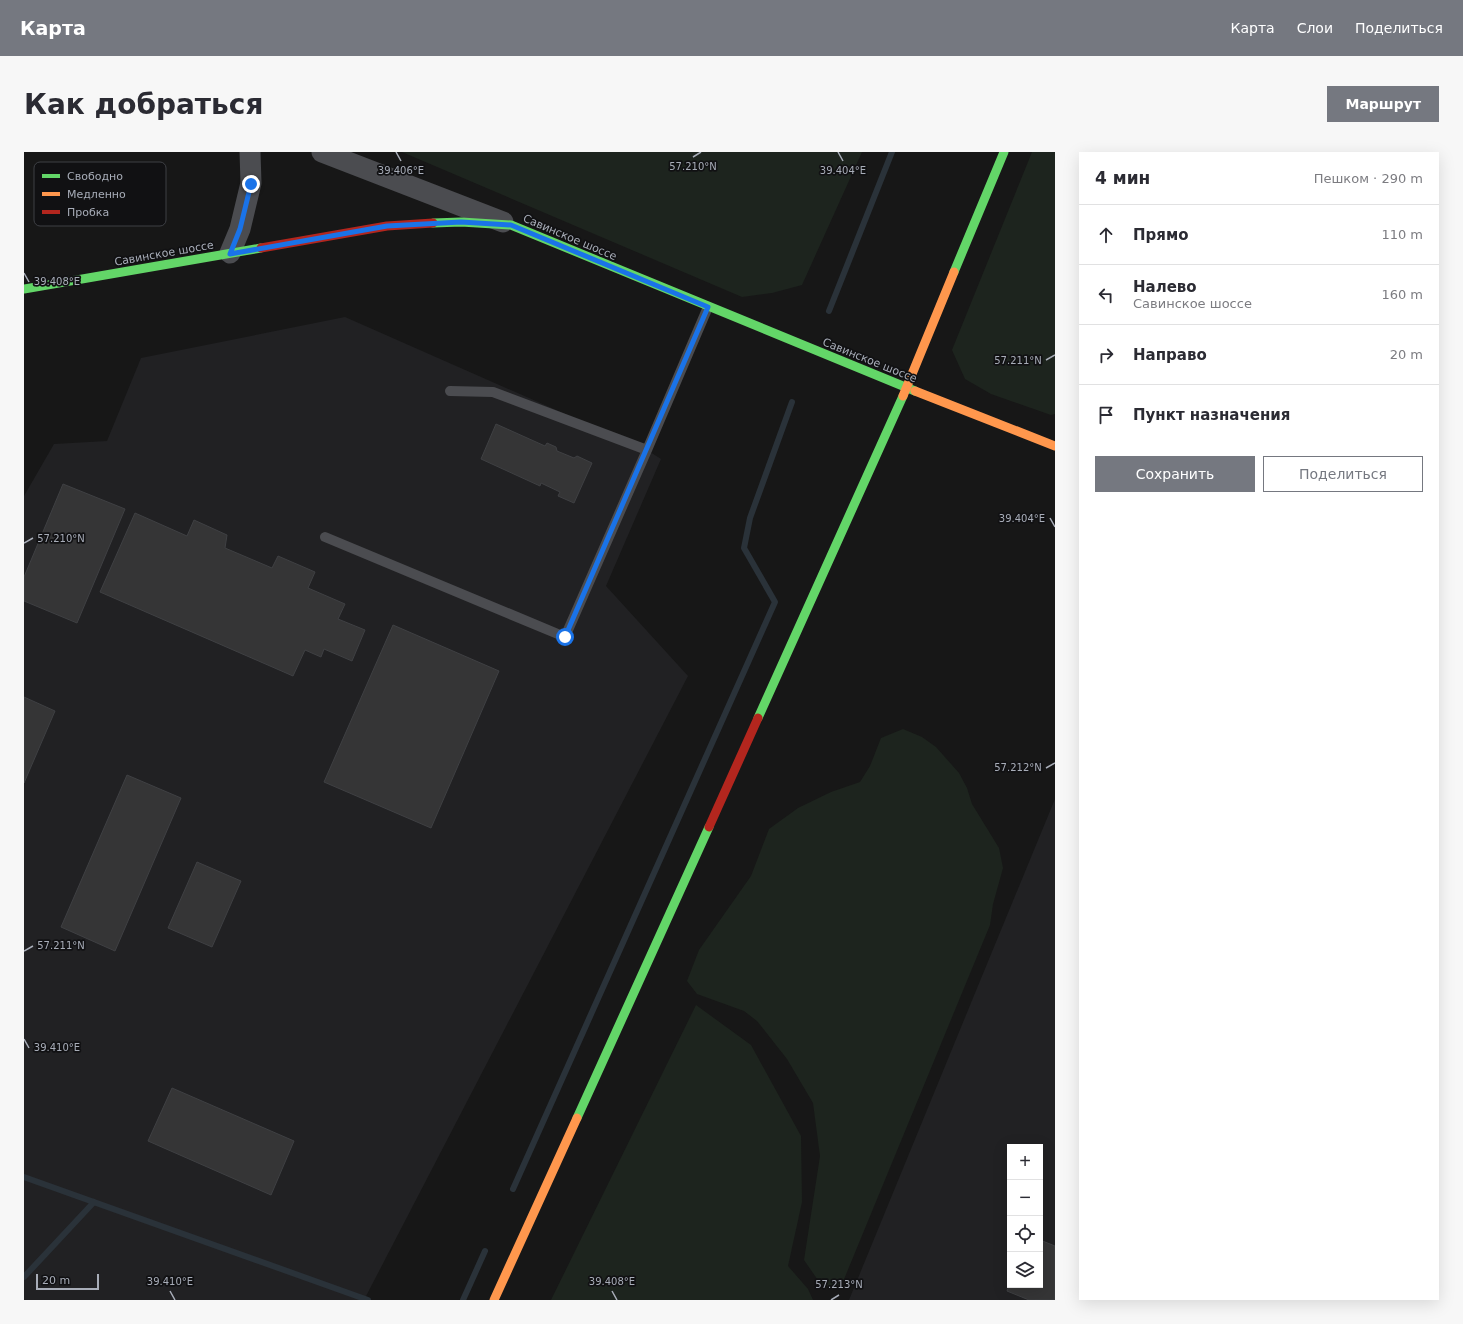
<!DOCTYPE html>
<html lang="ru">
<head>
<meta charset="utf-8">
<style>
	:root { --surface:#fff; --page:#f7f7f7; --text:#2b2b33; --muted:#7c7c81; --line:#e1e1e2; --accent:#757880 }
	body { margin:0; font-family:"DejaVu Sans",sans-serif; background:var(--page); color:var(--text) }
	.controls { position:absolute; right:12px; bottom:12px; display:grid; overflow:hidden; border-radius:0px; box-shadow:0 4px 16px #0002 }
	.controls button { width:36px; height:36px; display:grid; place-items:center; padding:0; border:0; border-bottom:1px solid var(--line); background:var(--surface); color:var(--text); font:20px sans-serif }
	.scale { position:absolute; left:12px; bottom:10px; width:63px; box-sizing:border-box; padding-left:4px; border:2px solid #a8adb8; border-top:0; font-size:11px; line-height:14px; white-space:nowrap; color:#a8adb8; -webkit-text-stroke:3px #111113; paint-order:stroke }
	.stop { position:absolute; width:12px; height:12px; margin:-9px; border:3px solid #1a73e8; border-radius:50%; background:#fff }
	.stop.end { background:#1a73e8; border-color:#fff; box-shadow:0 1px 4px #0008 }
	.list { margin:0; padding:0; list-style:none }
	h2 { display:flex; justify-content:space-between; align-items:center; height:52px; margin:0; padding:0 16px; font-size:17px }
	h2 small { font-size:13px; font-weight:400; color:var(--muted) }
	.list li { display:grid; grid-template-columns:26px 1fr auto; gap:12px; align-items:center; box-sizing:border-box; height:60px; padding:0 16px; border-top:1px solid var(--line) }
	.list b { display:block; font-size:15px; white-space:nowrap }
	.list p { margin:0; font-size:13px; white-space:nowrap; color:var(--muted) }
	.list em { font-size:13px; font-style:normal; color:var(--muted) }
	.actions { display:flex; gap:8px; padding:12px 16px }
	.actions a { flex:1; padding:9px 0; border:1px solid var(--accent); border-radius:0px; text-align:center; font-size:14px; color:var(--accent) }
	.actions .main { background:var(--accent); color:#fff }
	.icon { flex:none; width:22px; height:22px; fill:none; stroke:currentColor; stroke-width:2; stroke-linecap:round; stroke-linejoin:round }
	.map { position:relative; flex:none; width:1031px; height:1148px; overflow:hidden; border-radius:0px }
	header { display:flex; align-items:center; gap:24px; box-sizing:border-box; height:56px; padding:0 20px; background:var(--accent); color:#fff }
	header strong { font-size:19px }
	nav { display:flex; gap:22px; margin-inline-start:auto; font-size:14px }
	.intro { display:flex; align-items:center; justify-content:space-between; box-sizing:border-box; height:96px; padding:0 24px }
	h1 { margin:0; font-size:28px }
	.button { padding:10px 18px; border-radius:0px; background:var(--accent); color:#fff; font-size:14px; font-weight:700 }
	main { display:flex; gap:24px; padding:0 24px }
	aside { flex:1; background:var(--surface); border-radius:0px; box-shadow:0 4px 16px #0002 }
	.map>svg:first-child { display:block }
	.built { fill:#212123; fill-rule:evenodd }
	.green { fill:#1d241e }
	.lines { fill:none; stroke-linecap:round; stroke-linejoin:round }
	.stream { stroke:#2a3239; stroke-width:6 }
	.building { fill:#353536; stroke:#3f4043 }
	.lane { stroke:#4b4c50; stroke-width:10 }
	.street { stroke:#4b4c50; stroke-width:21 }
	.fast { stroke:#63d668; stroke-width:9 }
	.slow { stroke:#ff974d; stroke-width:9 }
	.jam { stroke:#b3261e; stroke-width:9 }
	.route { stroke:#1a73e8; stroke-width:5 }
	.ticks { fill:none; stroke:#a8adb8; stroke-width:1.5 }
	.labels { text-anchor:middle; stroke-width:3.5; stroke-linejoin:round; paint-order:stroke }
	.street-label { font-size:11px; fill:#a8adb8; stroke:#111113 }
	.key { fill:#111113; stroke:#3e4045; stroke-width:1 }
	.key-label { font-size:11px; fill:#a8adb8 }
	.ticks-label { font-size:10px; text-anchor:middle; fill:#a8adb8; stroke:#111113; stroke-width:3.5; stroke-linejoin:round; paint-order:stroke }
</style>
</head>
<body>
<header>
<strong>Карта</strong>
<nav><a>Карта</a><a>Слои</a><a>Поделиться</a></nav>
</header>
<div class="intro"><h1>Как добраться</h1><a class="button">Маршрут</a></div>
<main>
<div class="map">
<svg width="1031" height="1148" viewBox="0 0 1031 1148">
	<rect width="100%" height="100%" fill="#171717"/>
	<path class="built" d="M 321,165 L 623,298 L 637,307 L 582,434 L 664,524 L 340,1148 L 0,1148 L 0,344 L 30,292 L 83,289 L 117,206 Z
		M 1031,647 L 1031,1148 L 825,1148 L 956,829 ZM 986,995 L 1016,995 L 1016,1133 L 986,1133 Z"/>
	<path class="green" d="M 378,0 L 838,0 L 778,133 L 748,141 L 718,145 Z
		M 1008,0 L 1031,0 L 1031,262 L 1027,263 L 967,242 L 941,227 L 928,198 Z
		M 879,577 L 898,585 L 912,595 L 935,621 L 943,636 L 948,652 L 975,696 L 979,716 L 969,752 L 966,773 L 816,1137 L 798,1134 L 780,1108 L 796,1004 L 789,951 L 763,907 L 733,869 L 720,859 L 673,842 L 663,829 L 675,798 L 727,724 L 745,677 L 774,656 L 807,640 L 836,630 L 846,614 L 857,586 Z
		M 672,853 L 727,893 L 777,984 L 778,1050 L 764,1114 L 784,1137 L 789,1148 L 527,1148 Z"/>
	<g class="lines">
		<path class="stream" d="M 805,159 L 868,0
			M 0,1025 L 344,1148
			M 489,1037 L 751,450 L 720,396 L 726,366 L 768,250
			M 0,1125 L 70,1050
			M 439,1148 L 461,1099"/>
	</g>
	<path class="building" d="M 472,272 L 521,294 L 523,291 L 532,295 L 533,299 L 550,306 L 553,304 L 568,311 L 550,351 L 534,344 L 536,340 L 517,331 L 516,334 L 457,307 Z
		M 39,332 L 101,357 L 53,471 L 0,449 L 0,425 Z
		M 111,361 L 163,384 L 170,368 L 203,383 L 201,396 L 248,416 L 254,404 L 291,420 L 284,436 L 321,452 L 314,467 L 341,478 L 328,509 L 300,497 L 297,505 L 281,498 L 269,524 L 76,440 Z
		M 369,473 L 475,519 L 407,676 L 300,630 Z
		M 0,545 L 31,559 L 0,631 Z
		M 103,623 L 157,646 L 91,799 L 37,775 Z
		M 173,710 L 217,729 L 188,795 L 144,776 Z
		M 148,936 L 270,989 L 247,1043 L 124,989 Z
		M 1016,1088 L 1031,1094 L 1031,1148 L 1005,1148 L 983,1139 L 986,1131 L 986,1133 L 1016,1133 Z"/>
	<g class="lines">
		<path class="lane" d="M 426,239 L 469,240 L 623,298 L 684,155
			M 301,385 L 541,485 L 623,298"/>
		<path class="street" d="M 298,0 L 479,70
			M 206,101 L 216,77 L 227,31 L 226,0"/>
		<path class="fast" d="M 409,71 L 437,70 L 487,73 L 891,239
			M 930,120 L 980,0
			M 0,137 L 237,96
			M 734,566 L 879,244
			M 553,966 L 685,675"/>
		<path class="slow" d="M 891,239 L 1031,294
			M 879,244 L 930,120
			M 470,1148 L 553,966"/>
		<path class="jam" d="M 237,96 L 363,74 L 409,71
			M 685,675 L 734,566"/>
	</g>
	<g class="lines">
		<path class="route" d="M 227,32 L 216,77 L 206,102 L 363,74 L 437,70 L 487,73 L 684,155 L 541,485"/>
	</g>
	<path class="ticks" d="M 372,0 L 377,9M 814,0 L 819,9M 669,5 L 677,0M 0,121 L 5,130M 1022,208 L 1031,203M 1026,366 L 1031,375M 0,391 L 9,386M 1022,616 L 1031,611M 0,799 L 9,794M 0,887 L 5,896M 146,1139 L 151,1148M 588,1139 L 593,1148M 807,1148 L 815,1143"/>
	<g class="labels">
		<g class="street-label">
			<text transform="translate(546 85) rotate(23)" y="4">Савинское шоссе</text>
			<text transform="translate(140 101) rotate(-10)" y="4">Савинское шоссе</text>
			<text transform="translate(846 208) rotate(22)" y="4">Савинское шоссе</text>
		</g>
	</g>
	<rect x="10" y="10" width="132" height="64" rx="6" class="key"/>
	<rect x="18" y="22" width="18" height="4" fill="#63d668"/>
	<rect x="18" y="40" width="18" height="4" fill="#ff974d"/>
	<rect x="18" y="58" width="18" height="4" fill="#b3261e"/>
	<g class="key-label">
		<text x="43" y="28">Свободно</text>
		<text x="43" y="46">Медленно</text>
		<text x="43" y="64">Пробка</text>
	</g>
	<g class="ticks-label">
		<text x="669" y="18">57.210°N</text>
		<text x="377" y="22">39.406°E</text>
		<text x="819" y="22">39.404°E</text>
		<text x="33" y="133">39.408°E</text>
		<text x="994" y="212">57.211°N</text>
		<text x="998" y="370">39.404°E</text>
		<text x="37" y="390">57.210°N</text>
		<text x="994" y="619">57.212°N</text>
		<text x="37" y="797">57.211°N</text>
		<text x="33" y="899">39.410°E</text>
		<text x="146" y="1133">39.410°E</text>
		<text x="588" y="1133">39.408°E</text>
		<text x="815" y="1136">57.213°N</text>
	</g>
</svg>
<div class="controls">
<button>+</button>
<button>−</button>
<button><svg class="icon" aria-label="locate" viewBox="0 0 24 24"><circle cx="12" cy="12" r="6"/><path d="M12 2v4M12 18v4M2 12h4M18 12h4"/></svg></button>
<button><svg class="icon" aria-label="layers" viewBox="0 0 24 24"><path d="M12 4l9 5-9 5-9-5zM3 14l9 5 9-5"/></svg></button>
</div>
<div class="scale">20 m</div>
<div class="stop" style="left:541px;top:485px"></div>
<div class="stop end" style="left:227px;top:32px"></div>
</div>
<aside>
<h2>4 мин<small>Пешком · 290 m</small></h2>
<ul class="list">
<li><svg class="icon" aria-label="ahead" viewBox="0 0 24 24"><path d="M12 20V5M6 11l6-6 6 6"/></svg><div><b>Прямо</b></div><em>110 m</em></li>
<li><svg class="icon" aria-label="left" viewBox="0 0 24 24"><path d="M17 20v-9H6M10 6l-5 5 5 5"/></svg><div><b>Налево</b><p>Савинское шоссе</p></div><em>160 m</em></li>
<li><svg class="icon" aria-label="right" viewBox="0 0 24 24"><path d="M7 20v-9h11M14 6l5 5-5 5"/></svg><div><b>Направо</b></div><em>20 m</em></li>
<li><svg class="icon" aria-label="arrive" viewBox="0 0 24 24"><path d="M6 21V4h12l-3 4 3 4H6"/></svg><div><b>Пункт назначения</b></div></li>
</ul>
<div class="actions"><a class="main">Сохранить</a><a>Поделиться</a></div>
</aside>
</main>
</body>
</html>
